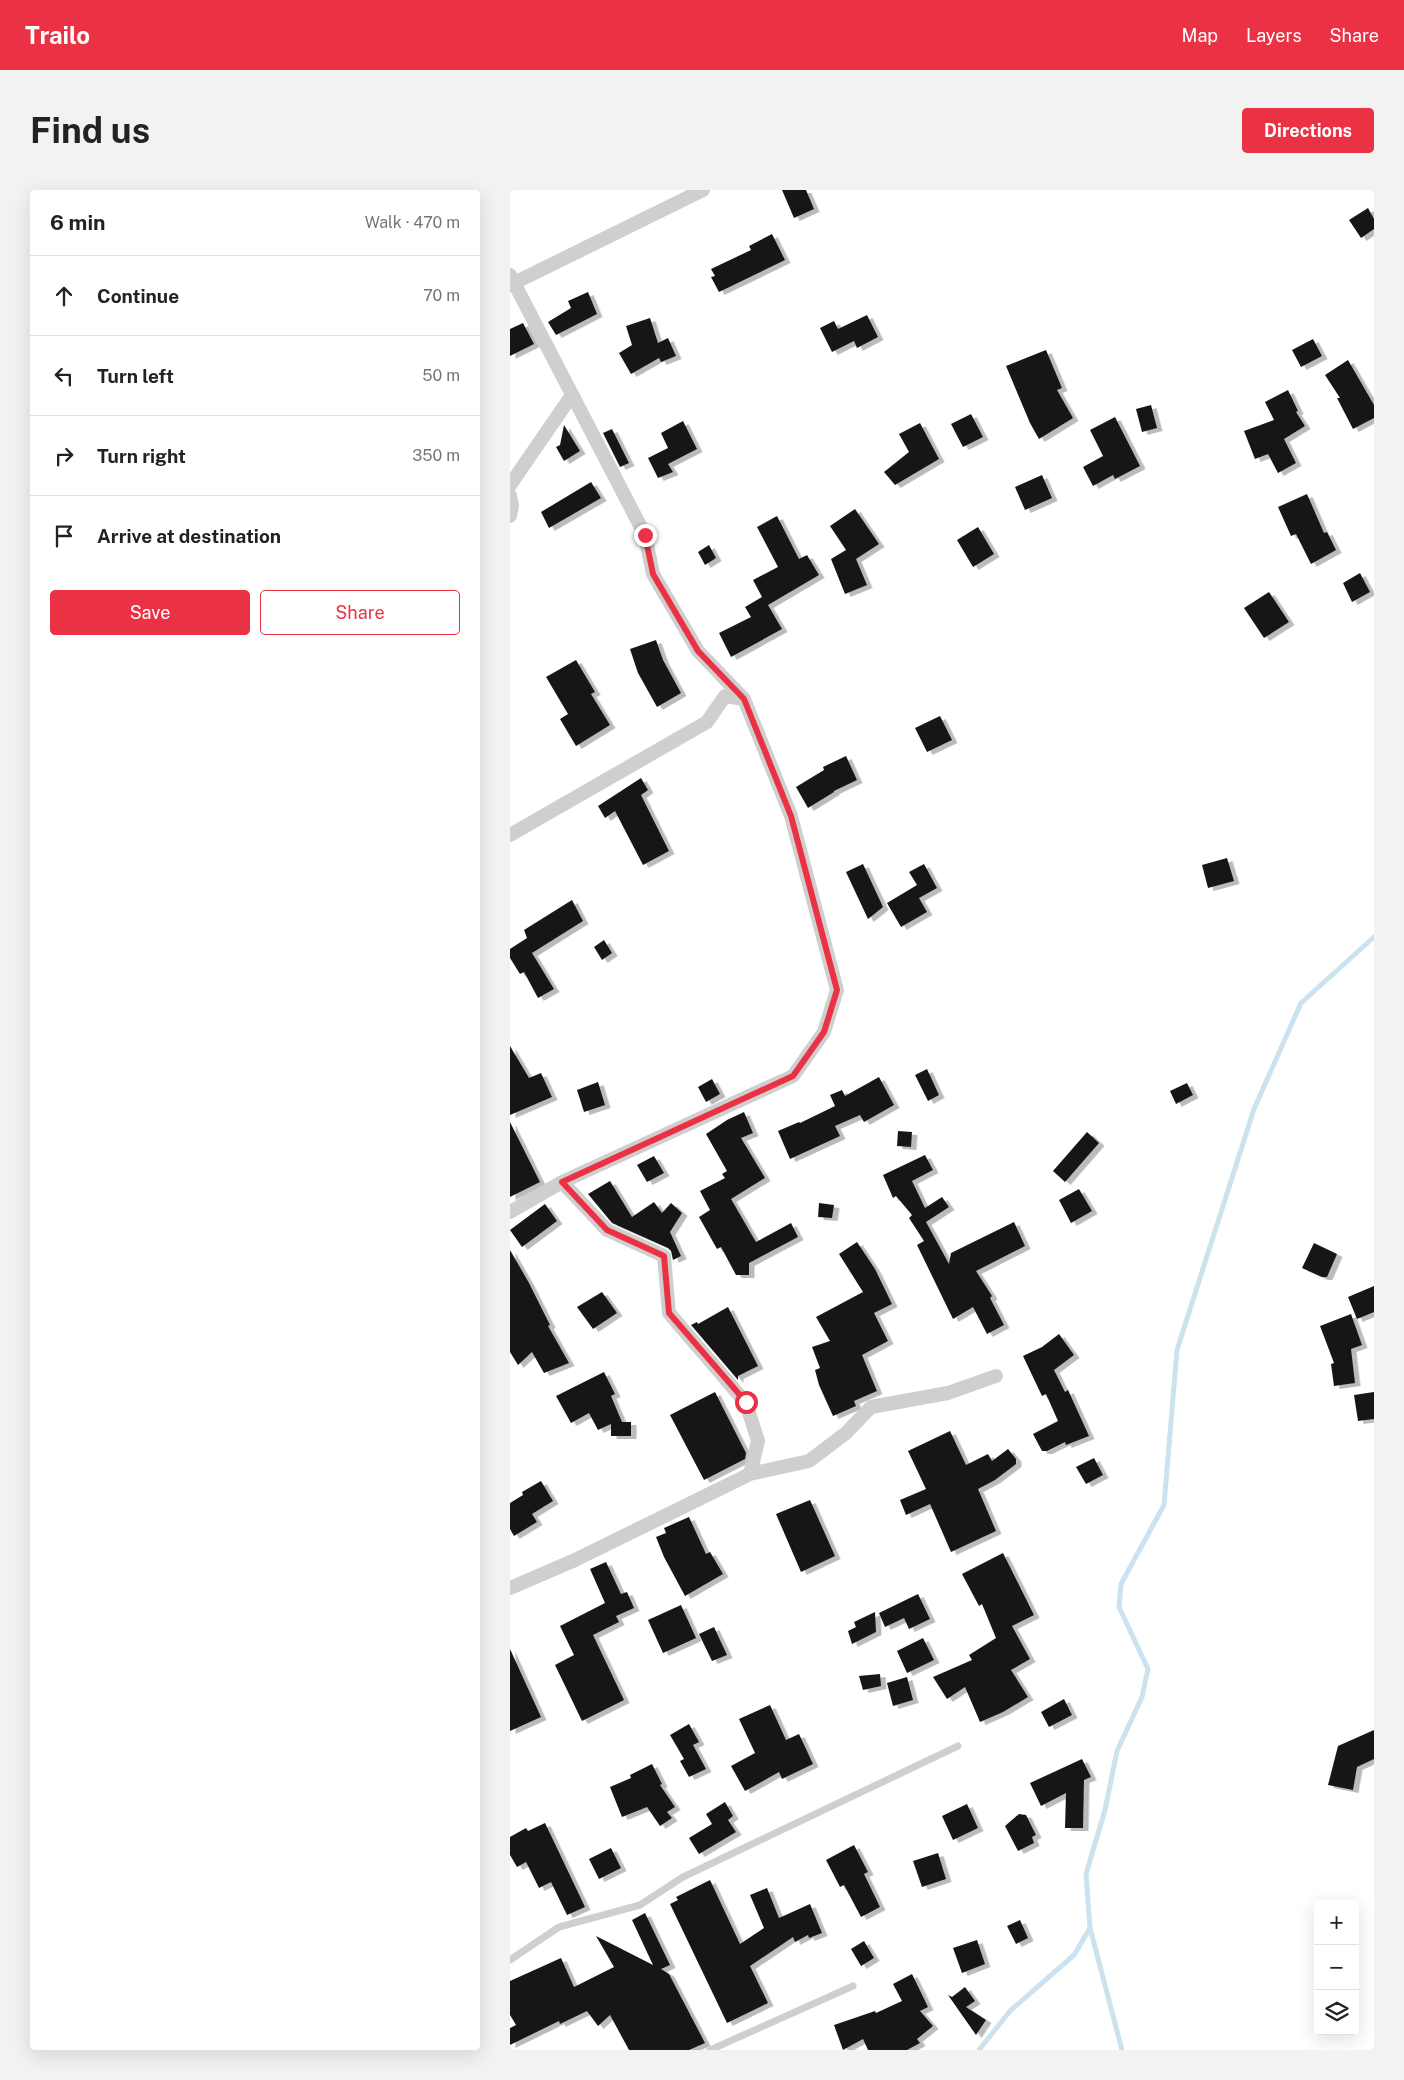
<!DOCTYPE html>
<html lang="en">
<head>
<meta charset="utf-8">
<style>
	:root { --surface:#fff; --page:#f2f2f2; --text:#222; --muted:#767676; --line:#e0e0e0; --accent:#eb3245 }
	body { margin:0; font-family:"Public Sans",sans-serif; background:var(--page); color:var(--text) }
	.controls { position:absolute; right:15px; bottom:15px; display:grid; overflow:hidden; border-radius:5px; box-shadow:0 5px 20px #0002 }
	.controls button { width:45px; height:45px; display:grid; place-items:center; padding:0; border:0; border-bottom:1px solid var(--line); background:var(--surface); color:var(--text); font:25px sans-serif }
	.stop { position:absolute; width:15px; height:15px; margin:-11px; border:4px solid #eb3245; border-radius:50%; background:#fff }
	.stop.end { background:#eb3245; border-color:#fff; box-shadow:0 1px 5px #0008 }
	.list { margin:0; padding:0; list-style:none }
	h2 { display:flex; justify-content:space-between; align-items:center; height:65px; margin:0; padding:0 20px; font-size:21px }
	h2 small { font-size:16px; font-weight:400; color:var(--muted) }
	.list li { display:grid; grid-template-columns:32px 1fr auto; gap:15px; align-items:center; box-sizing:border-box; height:80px; padding:0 20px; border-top:1px solid var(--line) }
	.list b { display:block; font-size:19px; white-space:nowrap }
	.list em { font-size:16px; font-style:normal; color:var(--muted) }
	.actions { display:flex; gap:10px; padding:15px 20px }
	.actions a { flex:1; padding:11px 0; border:1px solid var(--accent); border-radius:5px; text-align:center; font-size:18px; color:var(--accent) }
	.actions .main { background:var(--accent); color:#fff }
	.icon { flex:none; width:28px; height:28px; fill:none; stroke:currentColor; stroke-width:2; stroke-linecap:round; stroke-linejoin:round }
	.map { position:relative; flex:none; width:864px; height:1860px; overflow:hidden; border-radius:5px }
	header { display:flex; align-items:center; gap:30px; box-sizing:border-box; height:70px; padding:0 25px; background:var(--accent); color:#fff }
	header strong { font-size:24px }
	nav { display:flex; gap:28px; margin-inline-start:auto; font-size:18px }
	.intro { display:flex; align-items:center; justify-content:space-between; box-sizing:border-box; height:120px; padding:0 30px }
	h1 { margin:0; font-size:35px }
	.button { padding:12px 22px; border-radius:5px; background:var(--accent); color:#fff; font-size:18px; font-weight:700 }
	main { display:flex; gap:30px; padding:0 30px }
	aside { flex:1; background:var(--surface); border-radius:5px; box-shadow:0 5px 20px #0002 }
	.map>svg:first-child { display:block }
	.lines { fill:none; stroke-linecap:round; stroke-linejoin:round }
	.stream { stroke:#cce2ee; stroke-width:5 }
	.building { fill:#191919; filter:url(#shadow) }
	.lane { stroke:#cfcfcf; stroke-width:7 }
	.street { stroke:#cfcfcf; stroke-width:14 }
	.route { stroke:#eb3245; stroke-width:6 }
</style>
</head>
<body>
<header>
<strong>Trailo</strong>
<nav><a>Map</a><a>Layers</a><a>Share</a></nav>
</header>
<div class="intro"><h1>Find us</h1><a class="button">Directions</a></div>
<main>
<aside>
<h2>6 min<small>Walk · 470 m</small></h2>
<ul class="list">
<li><svg class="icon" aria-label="ahead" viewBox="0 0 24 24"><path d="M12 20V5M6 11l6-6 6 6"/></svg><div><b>Continue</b></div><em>70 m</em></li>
<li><svg class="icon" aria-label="left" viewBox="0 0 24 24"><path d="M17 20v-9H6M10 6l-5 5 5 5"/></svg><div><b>Turn left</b></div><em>50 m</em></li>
<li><svg class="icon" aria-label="right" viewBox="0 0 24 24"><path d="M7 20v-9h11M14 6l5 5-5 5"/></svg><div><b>Turn right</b></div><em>350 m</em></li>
<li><svg class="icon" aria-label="arrive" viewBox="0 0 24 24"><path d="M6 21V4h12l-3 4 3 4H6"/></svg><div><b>Arrive at destination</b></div></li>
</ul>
<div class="actions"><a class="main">Save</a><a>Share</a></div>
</aside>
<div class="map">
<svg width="864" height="1860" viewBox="0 0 864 1860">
	<defs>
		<filter id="shadow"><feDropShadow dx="5.5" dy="3" stdDeviation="0" flood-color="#0004"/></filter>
	</defs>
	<rect width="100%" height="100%" fill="#fff"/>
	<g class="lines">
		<path class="stream" d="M 469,1860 L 500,1821 L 564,1765 L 580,1738
			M 612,1860 L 580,1738 L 576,1684 L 595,1620 L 607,1561 L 632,1507 L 638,1479 L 609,1417 L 611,1394 L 654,1315 L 667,1160 L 744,919 L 791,813 L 864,747"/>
	</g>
	<path class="building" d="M 272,0 L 296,0 L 304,19 L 284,28 Z
		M 858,18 L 864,29 L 864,39 L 851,48 L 839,30 Z
		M 262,44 L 275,70 L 209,102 L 201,87 L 205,86 L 201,79 L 241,60 L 239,56 Z
		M 78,102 L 87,124 L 46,145 L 38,132 L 61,118 L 58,111 Z
		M 357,125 L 368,147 L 347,158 L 344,151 L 322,162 L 310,138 L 324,131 L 328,139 Z
		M 140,128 L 148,153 L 158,148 L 166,166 L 151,172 L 149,168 L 121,184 L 109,163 L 122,155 L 116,136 Z
		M 13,133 L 24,154 L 0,166 L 0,139 Z
		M 803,149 L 812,166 L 791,177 L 782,160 Z
		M 536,160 L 552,198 L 547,200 L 563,228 L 529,249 L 520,233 L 496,176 Z
		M 838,170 L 864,215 L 864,228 L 843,239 L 827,208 L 830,208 L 815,185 Z
		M 778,200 L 788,221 L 786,222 L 795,236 L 774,249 L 786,273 L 768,283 L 758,264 L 745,269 L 734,241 L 764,230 L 755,212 Z
		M 641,215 L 647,238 L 632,242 L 626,219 Z
		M 461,224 L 473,247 L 453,257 L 441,234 Z
		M 605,227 L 630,276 L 605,289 L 603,285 L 583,296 L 573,277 L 593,266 L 580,240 Z
		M 173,231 L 187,259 L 158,274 L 163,282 L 148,288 L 138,268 L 158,258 L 151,243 Z
		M 410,233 L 429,269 L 385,295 L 374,282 L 399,262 L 389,244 Z
		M 54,235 L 70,261 L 54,271 L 46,257 L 50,255 Z
		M 102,239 L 119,273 L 110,277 L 93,243 Z
		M 532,285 L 542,308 L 515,320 L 505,297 Z
		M 81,292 L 91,308 L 39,338 L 31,322 Z
		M 797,304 L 814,343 L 817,342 L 826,360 L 801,374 L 786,344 L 781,346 L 768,317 Z
		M 345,319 L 369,354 L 346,369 L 357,395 L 335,404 L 321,369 L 336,360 L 320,336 Z
		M 267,326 L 289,369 L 297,365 L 309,385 L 258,415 L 272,439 L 221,467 L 209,443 L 241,427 L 235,417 L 252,407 L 243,390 L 268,377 L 247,337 Z
		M 468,337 L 484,364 L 463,377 L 447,350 Z
		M 199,355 L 206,368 L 195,375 L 188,362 Z
		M 850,383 L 860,402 L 842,412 L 833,393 Z
		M 759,402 L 779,432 L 754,448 L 734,418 Z
		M 146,450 L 153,470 L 171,503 L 147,517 L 128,483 L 120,459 Z
		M 66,470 L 85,502 L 81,504 L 100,535 L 66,556 L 50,529 L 58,524 L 36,487 Z
		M 430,526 L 442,550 L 417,562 L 405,538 Z
		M 336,566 L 347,590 L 324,601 L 324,602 L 298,618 L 286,597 L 314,580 L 313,577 Z
		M 131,588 L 138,600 L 131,605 L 159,661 L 133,675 L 105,621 L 95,628 L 88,616 Z
		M 717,668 L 724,691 L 698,698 L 692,675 Z
		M 353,674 L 373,717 L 358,729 L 336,682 Z
		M 414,674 L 427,698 L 409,708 L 417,722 L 391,737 L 377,713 L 407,695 L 399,682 Z
		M 62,710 L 73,731 L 22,763 L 44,799 L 28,808 L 14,782 L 10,784 L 0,768 L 0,759 L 17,748 L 14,740 Z
		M 94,750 L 102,763 L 92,770 L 84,757 Z
		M 0,856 L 19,888 L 31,883 L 42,907 L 0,925 Z
		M 417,879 L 429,905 L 418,911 L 405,885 Z
		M 369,887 L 384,915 L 354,932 L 350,925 L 325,936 L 330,946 L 280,969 L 268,941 L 289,932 L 290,933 L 325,916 L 320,905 L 332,900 L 335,906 Z
		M 202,889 L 210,904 L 196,912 L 188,897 Z
		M 88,892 L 95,915 L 74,922 L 67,900 Z
		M 677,893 L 683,905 L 666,914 L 660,901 Z
		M 234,922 L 243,943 L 231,948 L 255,988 L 221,1009 L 246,1052 L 281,1033 L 288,1047 L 239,1073 L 239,1085 L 226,1085 L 211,1057 L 207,1059 L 189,1027 L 200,1020 L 190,1001 L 215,988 L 212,984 L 217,981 L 196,944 L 217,930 Z
		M 0,932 L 30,992 L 0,1007 Z
		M 388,941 L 402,942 L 401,957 L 387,956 Z
		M 577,942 L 589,953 L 555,992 L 543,981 Z
		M 415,965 L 423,980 L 402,991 L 415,1018 L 432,1007 L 439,1017 L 416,1032 L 439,1074 L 441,1063 L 504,1032 L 515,1056 L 466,1081 L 482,1106 L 480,1108 L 494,1135 L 477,1144 L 463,1117 L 443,1129 L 407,1055 L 414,1051 L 399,1028 L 402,1025 L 386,1006 L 383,1008 L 373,985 Z
		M 144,966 L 154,983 L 137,992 L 127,975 Z
		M 100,991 L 122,1027 L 144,1012 L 152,1023 L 161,1013 L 172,1023 L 160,1042 L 171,1066 L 163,1070 L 161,1061 L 158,1058 L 102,1033 L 78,1004 Z
		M 569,999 L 582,1021 L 561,1033 L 549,1010 Z
		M 309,1013 L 324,1015 L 322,1028 L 308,1027 Z
		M 35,1014 L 47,1031 L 12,1057 L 0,1040 Z
		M 347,1052 L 365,1079 L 382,1114 L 364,1123 L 378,1151 L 352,1165 L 367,1201 L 344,1211 L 346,1216 L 323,1226 L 309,1195 L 305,1180 L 310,1178 L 302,1157 L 320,1151 L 306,1127 L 353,1102 L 329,1064 Z
		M 804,1053 L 827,1064 L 817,1087 L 812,1087 L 792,1078 Z
		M 0,1060 L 19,1093 L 40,1135 L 38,1136 L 59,1173 L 34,1183 L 22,1162 L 8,1175 L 0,1162 Z
		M 864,1096 L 864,1122 L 847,1129 L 838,1107 Z
		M 92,1102 L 107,1123 L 83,1139 L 67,1117 Z
		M 218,1117 L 248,1176 L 228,1186 L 228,1190 L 181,1135 L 187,1132 L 188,1134 Z
		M 841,1124 L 852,1155 L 841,1159 L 845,1193 L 824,1196 L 821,1174 L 824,1173 L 810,1136 Z
		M 549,1144 L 564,1165 L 544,1180 L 555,1202 L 558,1200 L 579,1246 L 556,1255 L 555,1252 L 537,1261 L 532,1261 L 523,1244 L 548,1231 L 536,1204 L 532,1206 L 513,1166 L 532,1157 Z
		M 94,1182 L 105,1204 L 101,1206 L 112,1232 L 121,1232 L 121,1246 L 101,1246 L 101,1234 L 88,1240 L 79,1223 L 61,1233 L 46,1206 Z
		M 205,1202 L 236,1263 L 235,1269 L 194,1290 L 160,1225 Z
		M 864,1202 L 864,1229 L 848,1231 L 844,1205 Z
		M 440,1241 L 456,1275 L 478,1264 L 482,1271 L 498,1259 L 506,1269 L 506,1274 L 485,1290 L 468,1299 L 486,1341 L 441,1362 L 420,1314 L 396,1325 L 390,1310 L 416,1299 L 398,1261 Z
		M 584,1268 L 593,1285 L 576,1294 L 566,1277 Z
		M 31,1291 L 43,1311 L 22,1324 L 27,1332 L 4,1346 L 0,1339 L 0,1313 L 13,1305 L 12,1302 Z
		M 300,1310 L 325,1366 L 291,1382 L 266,1324 Z
		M 179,1327 L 196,1364 L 200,1362 L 213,1384 L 175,1406 L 154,1367 L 146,1347 L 156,1343 L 154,1338 Z
		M 493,1363 L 524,1425 L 502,1436 L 520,1469 L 501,1480 L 518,1507 L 493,1522 L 470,1532 L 455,1497 L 437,1509 L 423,1487 L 462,1470 L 459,1465 L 486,1448 L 472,1414 L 469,1416 L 452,1384 Z
		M 96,1372 L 111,1404 L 117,1402 L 124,1418 L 106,1426 L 109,1432 L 83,1445 L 114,1510 L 72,1531 L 45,1475 L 64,1465 L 50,1436 L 95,1413 L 80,1379 Z
		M 408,1404 L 420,1429 L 399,1439 L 394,1428 L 375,1437 L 369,1423 Z
		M 171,1415 L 186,1448 L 153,1463 L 138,1430 Z
		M 365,1422 L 366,1442 L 342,1454 L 338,1441 L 346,1437 L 344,1432 Z
		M 204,1437 L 217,1465 L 202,1471 L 189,1444 Z
		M 413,1448 L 424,1470 L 397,1483 L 387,1461 Z
		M 0,1459 L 31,1527 L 0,1541 Z
		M 370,1484 L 371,1496 L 353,1500 L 349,1486 Z
		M 397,1487 L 403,1510 L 383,1516 L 377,1493 Z
		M 554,1509 L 562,1525 L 539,1537 L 531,1522 Z
		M 260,1515 L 276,1550 L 289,1544 L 303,1574 L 272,1589 L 269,1582 L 235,1601 L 221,1576 L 245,1563 L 229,1529 Z
		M 179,1534 L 189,1552 L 183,1555 L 196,1579 L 179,1587 L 170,1571 L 174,1569 L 160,1545 Z
		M 864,1540 L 864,1569 L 847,1577 L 843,1600 L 818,1595 L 828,1556 Z
		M 572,1569 L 581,1587 L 574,1590 L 573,1638 L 555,1638 L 556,1603 L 531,1616 L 520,1593 Z
		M 142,1574 L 152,1594 L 150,1595 L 165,1617 L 157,1622 L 162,1628 L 150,1636 L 137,1617 L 112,1627 L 100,1597 L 121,1588 L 120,1585 Z
		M 215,1612 L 223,1626 L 218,1630 L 226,1642 L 189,1664 L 179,1648 L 202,1634 L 196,1624 Z
		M 457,1614 L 468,1638 L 443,1650 L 432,1626 Z
		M 509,1624 L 516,1625 L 526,1645 L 522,1647 L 524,1653 L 508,1661 L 495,1636 Z
		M 35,1633 L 75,1717 L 57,1725 L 41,1692 L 29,1698 L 16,1672 L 7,1677 L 0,1665 L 0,1647 L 16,1638 L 18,1641 Z
		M 344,1655 L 358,1682 L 354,1684 L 370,1717 L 351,1727 L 334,1695 L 330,1697 L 316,1670 Z
		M 101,1658 L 111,1678 L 89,1689 L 79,1669 Z
		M 428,1663 L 436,1689 L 412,1697 L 403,1671 Z
		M 200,1690 L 230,1754 L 254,1738 L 240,1705 L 257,1698 L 269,1728 L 300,1714 L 312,1743 L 299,1748 L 298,1745 L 285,1752 L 283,1747 L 240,1776 L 258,1813 L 217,1833 L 160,1714 L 168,1710 L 166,1707 Z
		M 135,1723 L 160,1775 L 151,1779 L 159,1784 L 195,1853 L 179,1860 L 119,1860 L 100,1825 L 88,1836 L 77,1821 L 50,1834 L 49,1831 L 0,1855 L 0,1838 L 6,1835 L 0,1825 L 0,1791 L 51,1768 L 64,1797 L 104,1777 L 86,1746 L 143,1775 L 122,1730 Z
		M 510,1730 L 518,1748 L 506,1754 L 497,1736 Z
		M 467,1750 L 475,1774 L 452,1783 L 443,1758 Z
		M 354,1751 L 364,1768 L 351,1776 L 341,1759 Z
		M 402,1784 L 418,1817 L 410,1821 L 423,1836 L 407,1849 L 410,1853 L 397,1860 L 358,1860 L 353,1849 L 333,1860 L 324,1835 L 365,1821 L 366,1823 L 392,1811 L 383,1794 Z
		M 455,1797 L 465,1811 L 456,1817 L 476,1830 L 466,1845 L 438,1805 L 442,1807 Z"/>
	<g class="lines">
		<path class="lane" d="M 0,1770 L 49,1737 L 130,1715 L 173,1687 L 448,1556
			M 200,1860 L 343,1796"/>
		<path class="street" d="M 0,85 L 135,345 L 143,384 L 188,461 L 234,509 L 281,626 L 327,800 L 314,842 L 283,886 L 52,992 L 0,1022
			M 0,95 L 193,0
			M 0,295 L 62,205
			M 0,305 L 2,316 L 0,326
			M 0,645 L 197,532 L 215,506 L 234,509
			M 52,992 L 97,1040 L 154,1066 L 159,1123 L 236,1213 L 248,1251 L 240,1284
			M 0,1398 L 65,1370 L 240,1284 L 299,1271 L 336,1243 L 361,1217 L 438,1203 L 486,1186"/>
	</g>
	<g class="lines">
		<path class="route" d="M 135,345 L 143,384 L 188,461 L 234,509 L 281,626 L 327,800 L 314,842 L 283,886 L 52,992 L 97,1040 L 154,1066 L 159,1123 L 236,1212"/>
	</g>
</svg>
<div class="controls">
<button>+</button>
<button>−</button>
<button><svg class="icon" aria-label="layers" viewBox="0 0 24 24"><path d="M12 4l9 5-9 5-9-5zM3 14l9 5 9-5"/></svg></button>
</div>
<div class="stop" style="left:236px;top:1212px"></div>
<div class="stop end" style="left:135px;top:345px"></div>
</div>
</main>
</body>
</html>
